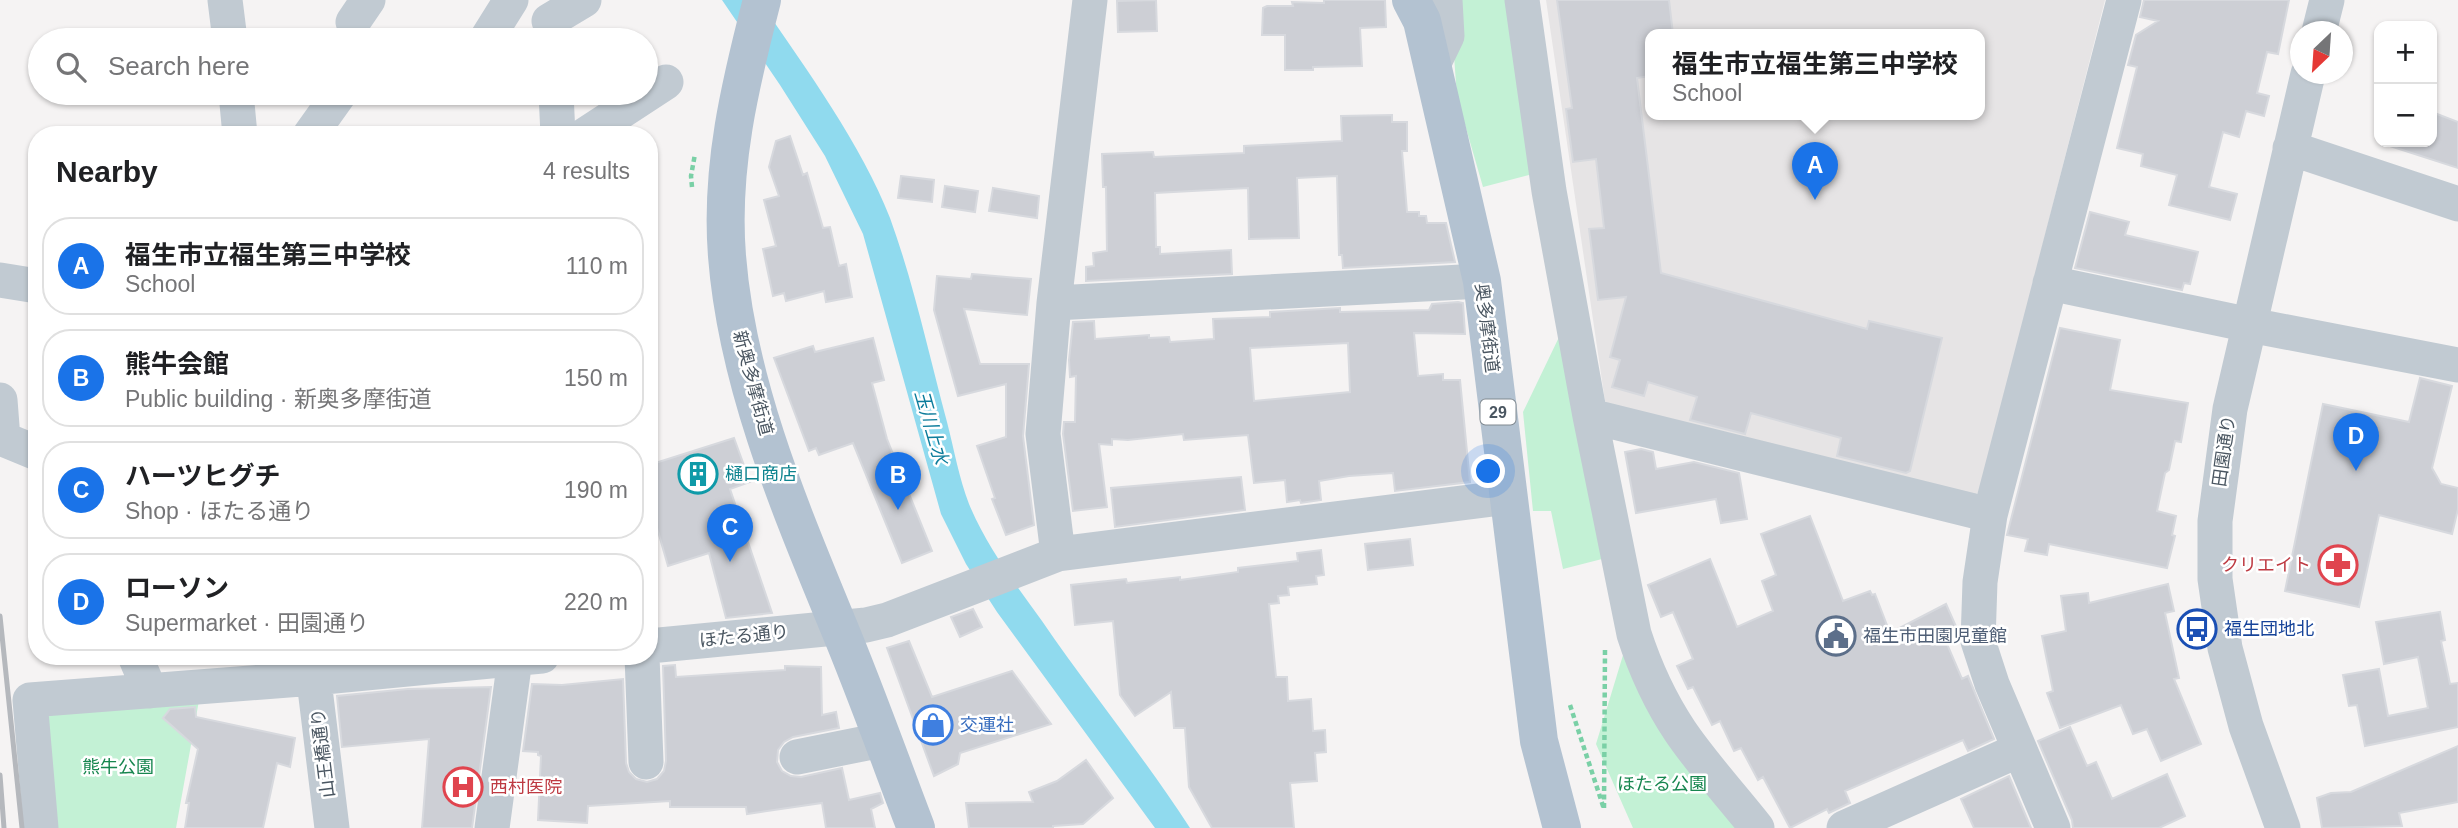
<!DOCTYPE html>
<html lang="en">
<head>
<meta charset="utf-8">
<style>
	:root { --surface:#fff; --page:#f2f2f2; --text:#202124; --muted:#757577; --line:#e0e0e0; --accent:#1a73e8 }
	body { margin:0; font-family:Helvetica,"Noto Sans JP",sans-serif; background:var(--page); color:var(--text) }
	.controls { position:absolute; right:21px; top:21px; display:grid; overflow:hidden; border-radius:14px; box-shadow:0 2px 5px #0004 }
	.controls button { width:63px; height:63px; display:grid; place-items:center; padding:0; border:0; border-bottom:2px solid var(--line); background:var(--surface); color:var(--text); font:35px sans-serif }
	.compass { position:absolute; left:2290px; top:21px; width:63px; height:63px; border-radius:50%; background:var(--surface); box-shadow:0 2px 5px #0004; rotate:205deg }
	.you { position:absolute; left:1489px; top:472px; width:24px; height:24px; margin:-18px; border:5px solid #fff; border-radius:50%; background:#1a73e8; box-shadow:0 0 0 10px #1a73e833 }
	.badge { display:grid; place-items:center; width:46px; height:46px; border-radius:50%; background:var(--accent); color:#fff; font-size:23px; font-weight:700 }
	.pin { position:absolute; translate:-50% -58px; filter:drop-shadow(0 2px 4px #0008) }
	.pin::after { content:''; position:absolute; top:37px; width:24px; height:21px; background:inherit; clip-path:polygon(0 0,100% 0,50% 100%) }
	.popup { position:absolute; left:1645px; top:29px; width:340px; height:91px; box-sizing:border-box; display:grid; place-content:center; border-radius:14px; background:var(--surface); filter:drop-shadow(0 2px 5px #0005); font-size:23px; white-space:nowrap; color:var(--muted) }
	.popup b { font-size:26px; color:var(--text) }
	.popup::after { content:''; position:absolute; left:50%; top:100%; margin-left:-14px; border:14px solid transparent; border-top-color:var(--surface) }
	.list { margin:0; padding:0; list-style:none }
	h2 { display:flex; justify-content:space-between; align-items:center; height:91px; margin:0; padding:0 28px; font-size:30px }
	h2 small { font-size:23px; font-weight:400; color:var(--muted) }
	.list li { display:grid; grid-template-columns:46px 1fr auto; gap:21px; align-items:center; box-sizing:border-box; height:98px; margin:0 14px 14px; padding:0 14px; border:2px solid var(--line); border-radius:28px }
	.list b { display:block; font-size:26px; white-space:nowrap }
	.list p { margin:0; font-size:23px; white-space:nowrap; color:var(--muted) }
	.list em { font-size:23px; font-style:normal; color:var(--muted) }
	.icon { flex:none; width:38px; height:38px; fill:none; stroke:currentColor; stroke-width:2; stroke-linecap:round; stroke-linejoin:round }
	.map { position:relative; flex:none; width:2458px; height:828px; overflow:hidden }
	.search { position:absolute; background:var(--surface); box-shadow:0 2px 5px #0004; left:28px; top:28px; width:630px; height:77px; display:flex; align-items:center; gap:18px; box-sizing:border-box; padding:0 24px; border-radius:38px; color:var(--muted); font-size:26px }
	.panel { position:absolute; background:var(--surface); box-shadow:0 2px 5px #0004; left:28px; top:126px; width:630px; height:539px; border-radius:28px }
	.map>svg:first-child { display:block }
	.education { fill:#e6e4e5; fill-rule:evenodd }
	.green { fill:#c3f1d5 }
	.water { fill:#90daee }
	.building { fill:#cdcfd5; stroke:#d7d9de; stroke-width:2; fill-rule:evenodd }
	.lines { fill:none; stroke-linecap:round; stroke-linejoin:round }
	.path { stroke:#7ad0a6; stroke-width:4.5; stroke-dasharray:5 3.5; stroke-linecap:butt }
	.minor { stroke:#c1cad2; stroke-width:35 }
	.major { stroke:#b3c2d1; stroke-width:38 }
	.rail { stroke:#b5b8bd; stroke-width:5 }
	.labels { text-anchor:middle; stroke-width:5; stroke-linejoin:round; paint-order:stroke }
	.shield { fill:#fff; stroke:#808990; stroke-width:2 }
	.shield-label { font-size:16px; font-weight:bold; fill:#4a5661 }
	.street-label { font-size:18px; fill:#4a5661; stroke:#fff }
	.culture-label { font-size:18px; fill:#0d838f; stroke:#fff; text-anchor:start }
	.health-label { font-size:18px; fill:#be3a42; stroke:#fff; text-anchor:end }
	.transit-label { font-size:18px; fill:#164399; stroke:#fff; text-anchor:start }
	.service-label { font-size:18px; fill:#4e5e75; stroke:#fff; text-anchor:start }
	.shop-label { font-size:18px; fill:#366cbe; stroke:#fff; text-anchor:start }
	.park-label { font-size:18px; fill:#17864f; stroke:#fff }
	.water-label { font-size:19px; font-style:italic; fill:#0c7c9b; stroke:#fff }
</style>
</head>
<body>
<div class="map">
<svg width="2458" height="828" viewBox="0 0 2458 828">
	<rect width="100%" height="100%" fill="#f5f3f3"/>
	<path class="education" d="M 1546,0 L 2105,0 L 1980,491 L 1970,499 L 1617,411 L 1605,401 ZM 1650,34 L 1980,34 L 1980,114 L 1650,114 Z"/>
	<path class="green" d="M 1450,0 L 1510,0 L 1533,174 L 1483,187 L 1457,97 Z
		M 1561,333 L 1602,559 L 1563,569 L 1551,511 L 1533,511 L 1523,412 Z
		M 1627,642 L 1742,828 L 1633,828 L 1596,744 Z
		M 200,695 L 176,828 L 50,828 L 46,713 Z"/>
	<path class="water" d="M 722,0 L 759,0 C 804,66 861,143 890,218 C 914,284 929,355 947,422 C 954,449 959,478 969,504 C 987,547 1015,584 1042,621 C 1090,691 1144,757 1190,828 L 1155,828 L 997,612 L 966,564 L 941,514 L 863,234 L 825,156 L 780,85 Z"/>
	<path class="building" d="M 1156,0 L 1157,31 L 1118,32 L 1117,1 Z
		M 1324,0 L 1385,0 L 1386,27 L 1360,28 L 1362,66 L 1313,67 L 1313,70 L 1285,70 L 1285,35 L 1262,35 L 1263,8 L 1267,6 L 1293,6 L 1292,2 L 1324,3 Z
		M 1557,0 L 1669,0 L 1673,34 L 1650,34 L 1650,76 L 1637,78 L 1661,273 L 1867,329 L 1869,321 L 1942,338 L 1910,471 L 1906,473 L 1837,456 L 1841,438 L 1751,413 L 1745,434 L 1690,420 L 1697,397 L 1648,382 L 1644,396 L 1612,387 L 1620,360 L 1610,357 L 1626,297 L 1598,300 L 1589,229 L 1604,228 L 1596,159 L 1573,162 L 1566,109 L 1572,108 Z
		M 2144,0 L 2289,0 L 2278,54 L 2267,52 L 2257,93 L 2269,96 L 2264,116 L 2246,111 L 2239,137 L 2223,132 L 2209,187 L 2237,194 L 2230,220 L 2169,205 L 2177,175 L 2141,166 L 2143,154 L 2117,148 L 2137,67 L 2128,65 L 2136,35 L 2158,21 L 2140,17 Z
		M 2432,112 L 2458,122 L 2458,168 L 2387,145 L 2388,142 L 2432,142 Z
		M 1392,115 L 1392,122 L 1407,122 L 1407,151 L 1402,151 L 1407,212 L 1419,212 L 1419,216 L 1426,216 L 1427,223 L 1446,223 L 1455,262 L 1343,268 L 1342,255 L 1339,255 L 1337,176 L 1297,178 L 1299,238 L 1249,239 L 1248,188 L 1155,193 L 1156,247 L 1160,247 L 1160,254 L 1231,250 L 1232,274 L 1086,281 L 1086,267 L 1094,266 L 1093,253 L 1107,251 L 1106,187 L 1103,187 L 1102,154 L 1153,152 L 1154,157 L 1244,153 L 1244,146 L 1342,141 L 1341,116 Z
		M 790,136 L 803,175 L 807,173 L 823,228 L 830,227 L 839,266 L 846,264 L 852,297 L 826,302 L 824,291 L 786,301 L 784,293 L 773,296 L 763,249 L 776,246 L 764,200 L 779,196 L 769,167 L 776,141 Z
		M 901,176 L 934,180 L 932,202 L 898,198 Z
		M 945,186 L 978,191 L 975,212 L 942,207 Z
		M 993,188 L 1039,196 L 1037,218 L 989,211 Z
		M 2090,212 L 2129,222 L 2125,235 L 2198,252 L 2190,284 L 2184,283 L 2182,290 L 2075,268 Z
		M 972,274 L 1031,279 L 1027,315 L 964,309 L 980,364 L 1029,364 L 1023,436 L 1034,525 L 1006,535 L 992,499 L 995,498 L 977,446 L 1006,437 L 1006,384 L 958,396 L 934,310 L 937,276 L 971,279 Z
		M 1458,302 L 1463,303 L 1465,334 L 1414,333 L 1418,376 L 1443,374 L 1443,380 L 1460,380 L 1470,482 L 1395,491 L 1393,473 L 1349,476 L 1319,481 L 1321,500 L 1301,503 L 1300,500 L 1287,502 L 1285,480 L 1254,483 L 1248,435 L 1184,440 L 1183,434 L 1128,440 L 1112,439 L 1112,445 L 1099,444 L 1107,507 L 1073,511 L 1063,434 L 1064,422 L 1075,422 L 1076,376 L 1070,377 L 1069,360 L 1073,322 L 1094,321 L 1095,339 L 1149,335 L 1149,338 L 1169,337 L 1170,342 L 1214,339 L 1213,319 L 1270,317 L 1270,312 L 1340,308 L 1340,312 L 1429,310 L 1432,304 ZM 1348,343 L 1350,392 L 1254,401 L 1250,348 Z
		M 2060,328 L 2120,340 L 2110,390 L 2188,403 L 2181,442 L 2175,441 L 2169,470 L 2165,473 L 2157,511 L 2176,516 L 2172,535 L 2175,536 L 2167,568 L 2049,544 L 2047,555 L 2025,551 L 2028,539 L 2007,535 Z
		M 873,338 L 884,380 L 872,383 L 887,439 L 932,551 L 902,563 L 853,443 L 819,455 L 816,448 L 809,451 L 774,358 L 813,346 L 815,352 Z
		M 2420,378 L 2452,386 L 2432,468 L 2441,484 L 2458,488 L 2458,509 L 2452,534 L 2379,515 L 2359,607 L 2285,591 L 2323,404 L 2409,422 Z
		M 734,438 L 750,482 L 730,489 L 772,613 L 726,618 L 709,553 L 668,566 L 655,521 L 657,520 L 649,485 L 649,465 Z
		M 1641,449 L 1653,452 L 1656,469 L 1694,462 L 1739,473 L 1747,519 L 1721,523 L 1716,499 L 1636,513 L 1625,452 Z
		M 1241,477 L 1245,510 L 1115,527 L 1111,488 Z
		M 1810,516 L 1843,601 L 1870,591 L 1872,595 L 1875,594 L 1890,633 L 1946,604 L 1958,631 L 1944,637 L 1962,679 L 1968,676 L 1994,739 L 1968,751 L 1963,740 L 1845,791 L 1850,803 L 1829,813 L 1827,809 L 1790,828 L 1763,777 L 1758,780 L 1741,748 L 1734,751 L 1720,721 L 1712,725 L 1693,687 L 1688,689 L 1677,666 L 1693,659 L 1673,612 L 1661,617 L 1648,585 L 1710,559 L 1737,627 L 1773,611 L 1762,581 L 1776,575 L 1761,534 Z
		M 1410,539 L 1413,565 L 1368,570 L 1365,544 Z
		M 1321,550 L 1324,575 L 1316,576 L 1317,584 L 1288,587 L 1289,595 L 1278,596 L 1279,603 L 1269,604 L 1276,677 L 1287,677 L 1288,701 L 1311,699 L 1313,731 L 1325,730 L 1326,752 L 1315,753 L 1317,781 L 1290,783 L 1294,828 L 1212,828 L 1189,787 L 1185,728 L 1174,728 L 1171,692 L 1135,716 L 1120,695 L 1113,621 L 1075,625 L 1071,585 L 1126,579 L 1127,583 L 1180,577 L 1180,580 L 1238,572 L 1238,568 L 1298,561 L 1297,553 Z
		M 2168,584 L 2174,611 L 2165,613 L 2179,678 L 2174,679 L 2201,744 L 2161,761 L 2147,729 L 2133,734 L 2121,705 L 2060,728 L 2047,693 L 2053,691 L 2042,636 L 2066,631 L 2061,596 L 2088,593 L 2089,603 Z
		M 973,609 L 982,627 L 960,637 L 951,617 Z
		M 2440,612 L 2445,640 L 2441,641 L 2450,684 L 2458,683 L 2458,727 L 2365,746 L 2357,705 L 2349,706 L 2343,675 L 2379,669 L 2388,716 L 2428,708 L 2418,657 L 2384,664 L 2376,622 Z
		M 909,641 L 932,697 L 1012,671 L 1051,724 L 960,753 L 958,764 L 934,776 L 887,648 Z
		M 675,665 L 676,677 L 785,670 L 785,666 L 821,667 L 822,715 L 836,712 L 839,728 L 793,737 L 784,742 L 778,750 L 777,762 L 782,771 L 791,776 L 801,777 L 842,768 L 849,800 L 880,793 L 883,803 L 871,809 L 875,828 L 826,828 L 822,803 L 747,814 L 746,807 L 670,807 L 670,801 L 588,806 L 587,823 L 538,820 L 541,756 L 538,755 L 538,752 L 523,751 L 532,684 L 562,685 L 623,679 L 626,763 L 629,772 L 636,779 L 647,782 L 657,779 L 664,771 L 666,761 L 663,666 Z
		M 491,687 L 472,828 L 422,828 L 429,739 L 342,747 L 337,696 L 408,689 Z
		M 195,707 L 196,717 L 295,738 L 290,767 L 277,763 L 263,828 L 185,828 L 189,803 L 186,803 L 198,749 L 163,718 L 170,709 Z
		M 2070,727 L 2087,766 L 2096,762 L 2112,799 L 2167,774 L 2185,816 L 2159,828 L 2073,828 L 2072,820 L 2038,741 Z
		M 2458,746 L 2458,802 L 2399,813 L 2402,826 L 2322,828 L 2317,798 L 2331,793 L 2351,792 Z
		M 1086,760 L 1113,798 L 1083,824 L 1053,826 L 1053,828 L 969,828 L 966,803 L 1033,802 L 1029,792 L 1057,781 Z
		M 2009,776 L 2031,828 L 1974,828 L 1961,799 Z"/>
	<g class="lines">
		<path class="path" d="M 692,187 L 691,176 L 695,154
			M 1570,705 L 1604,809 L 1605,648"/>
		<path class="minor" d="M 225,0 L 230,40
			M 1522,0 L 1549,191 L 1590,416 L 1634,634 C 1645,668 1660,701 1680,731 C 1703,765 1732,796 1757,828
			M 549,21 L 584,0
			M 353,22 L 368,0
			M 2319,32 L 2327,0
			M 486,40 L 511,0
			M 1432,67 L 1447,36 L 1445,0
			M 236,93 L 240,135
			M 556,93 L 558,135
			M 310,135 L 340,93
			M 585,135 L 666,82
			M 2290,148 L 2458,204
			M 0,280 L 37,286
			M 2050,283 L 2250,325 L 2458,365
			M 1054,303 L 1482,281
			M 0,400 L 3,439 L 37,453
			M 1590,416 L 1990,515
			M 1058,554 L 1043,434 L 1054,303 L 1090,0
			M 649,646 L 866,625 L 887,620 L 1058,554 L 1509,497
			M 135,656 L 150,691
			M 311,656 L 332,828
			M 642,656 L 646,762
			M 797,757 L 882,740
			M 41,828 L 30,700 L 314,678 L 542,656
			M 492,828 L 515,659
			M 1844,828 L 2019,750
			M 2053,828 L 1992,684 L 1978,641 L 1980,582 L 1990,515 L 2124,0
			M 2283,828 L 2246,726 L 2225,648 L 2215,579 L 2215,521 L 2230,409 L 2308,74"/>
		<path class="major" d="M 762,0 C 740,85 720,168 727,256 C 737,384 790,508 838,625 C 866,692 890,760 916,828
			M 1411,0 L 1422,21 L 1482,281 L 1539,741 L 1562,828"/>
		<path class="rail" d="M 0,616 L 22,828
			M 0,775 L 4,828"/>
	</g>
	<defs>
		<g id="building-ring" transform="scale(2.0125)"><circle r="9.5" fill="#fff" stroke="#0f9aa8" stroke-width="1.5"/><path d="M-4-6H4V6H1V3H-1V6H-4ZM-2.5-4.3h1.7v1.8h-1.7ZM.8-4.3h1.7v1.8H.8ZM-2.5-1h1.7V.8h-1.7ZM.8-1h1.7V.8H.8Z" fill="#0f9aa8"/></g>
		<g id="pharmacy-ring" transform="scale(2.0125)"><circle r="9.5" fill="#fff" stroke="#e0444e" stroke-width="1.5"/><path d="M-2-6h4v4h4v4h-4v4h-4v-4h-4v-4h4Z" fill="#e0444e"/></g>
		<g id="bus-ring" transform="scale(2.0125)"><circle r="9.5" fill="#fff" stroke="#1a4fb4" stroke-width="1.5"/><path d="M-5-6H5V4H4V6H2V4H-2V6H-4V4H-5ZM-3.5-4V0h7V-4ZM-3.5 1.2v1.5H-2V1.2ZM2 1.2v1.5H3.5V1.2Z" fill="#1a4fb4"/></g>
		<g id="civic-ring" transform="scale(2.0125)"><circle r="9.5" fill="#fff" stroke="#5c6f8a" stroke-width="1.5"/><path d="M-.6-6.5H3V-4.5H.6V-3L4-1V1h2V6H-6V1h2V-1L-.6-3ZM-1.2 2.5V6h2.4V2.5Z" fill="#5c6f8a"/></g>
		<g id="shop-ring" transform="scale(2.0125)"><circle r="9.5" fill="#fff" stroke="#3f7fe0" stroke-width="1.5"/><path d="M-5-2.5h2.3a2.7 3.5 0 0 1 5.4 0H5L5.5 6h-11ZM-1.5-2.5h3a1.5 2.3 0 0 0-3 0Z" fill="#3f7fe0"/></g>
		<g id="hospital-ring" transform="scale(2.0125)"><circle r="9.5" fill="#fff" stroke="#e0444e" stroke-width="1.5"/><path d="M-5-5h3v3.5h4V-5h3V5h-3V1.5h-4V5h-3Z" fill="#e0444e"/></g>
	</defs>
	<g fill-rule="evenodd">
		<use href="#building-ring" x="698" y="474"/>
		<use href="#pharmacy-ring" x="2338" y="565"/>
		<use href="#bus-ring" x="2197" y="629"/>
		<use href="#civic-ring" x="1836" y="636"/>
		<use href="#shop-ring" x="933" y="725"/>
		<use href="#hospital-ring" x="463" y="787"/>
	</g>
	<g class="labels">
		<rect class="shield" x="1480.5" y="399.5" width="35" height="25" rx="5"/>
		<g class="shield-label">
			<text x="1498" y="418">29</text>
		</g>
		<g class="street-label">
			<text transform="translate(1487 328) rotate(83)" y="6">奥多摩街道</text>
			<text transform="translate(753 383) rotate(75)" y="6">新奥多摩街道</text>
			<text transform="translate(2224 451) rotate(-82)" y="6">田園通り</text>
			<text transform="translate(744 636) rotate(-6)" y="6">ほたる通り</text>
			<text transform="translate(323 753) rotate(-97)" y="6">山王橋通り</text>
		</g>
		<g class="culture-label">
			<text x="725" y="480">樋口商店</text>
		</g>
		<g class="health-label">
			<text x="2311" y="571">クリエイト</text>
			<text x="490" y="793" text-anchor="start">西村医院</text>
		</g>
		<g class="transit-label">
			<text x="2224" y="635">福生団地北</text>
		</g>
		<g class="service-label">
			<text x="1863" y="642">福生市田園児童館</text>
		</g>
		<g class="shop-label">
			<text x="960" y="731">交運社</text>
		</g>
		<g class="park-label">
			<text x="118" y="773">熊牛公園</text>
			<text x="1662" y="790">ほたる公園</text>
		</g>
		<g class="water-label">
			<text transform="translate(932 427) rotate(74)" y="7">玉川上水</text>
		</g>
	</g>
</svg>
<div class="controls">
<button>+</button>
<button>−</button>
</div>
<svg class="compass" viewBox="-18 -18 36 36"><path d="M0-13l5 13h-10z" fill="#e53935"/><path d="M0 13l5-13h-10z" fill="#757577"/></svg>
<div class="you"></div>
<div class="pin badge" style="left:1815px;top:200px">A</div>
<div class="popup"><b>福生市立福生第三中学校</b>School</div>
<div class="pin badge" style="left:898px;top:510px">B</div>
<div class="pin badge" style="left:730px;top:562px">C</div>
<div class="pin badge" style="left:2356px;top:471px">D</div>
<div class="search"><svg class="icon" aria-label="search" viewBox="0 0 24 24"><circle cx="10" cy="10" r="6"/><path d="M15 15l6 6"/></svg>Search here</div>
<section class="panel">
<h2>Nearby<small>4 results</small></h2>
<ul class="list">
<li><span class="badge">A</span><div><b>福生市立福生第三中学校</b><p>School</p></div><em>110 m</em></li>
<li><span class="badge">B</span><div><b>熊牛会館</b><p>Public building · 新奥多摩街道</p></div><em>150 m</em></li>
<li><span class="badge">C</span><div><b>ハーツヒグチ</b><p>Shop · ほたる通り</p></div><em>190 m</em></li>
<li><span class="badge">D</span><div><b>ローソン</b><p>Supermarket · 田園通り</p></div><em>220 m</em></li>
</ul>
</section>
</div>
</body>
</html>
